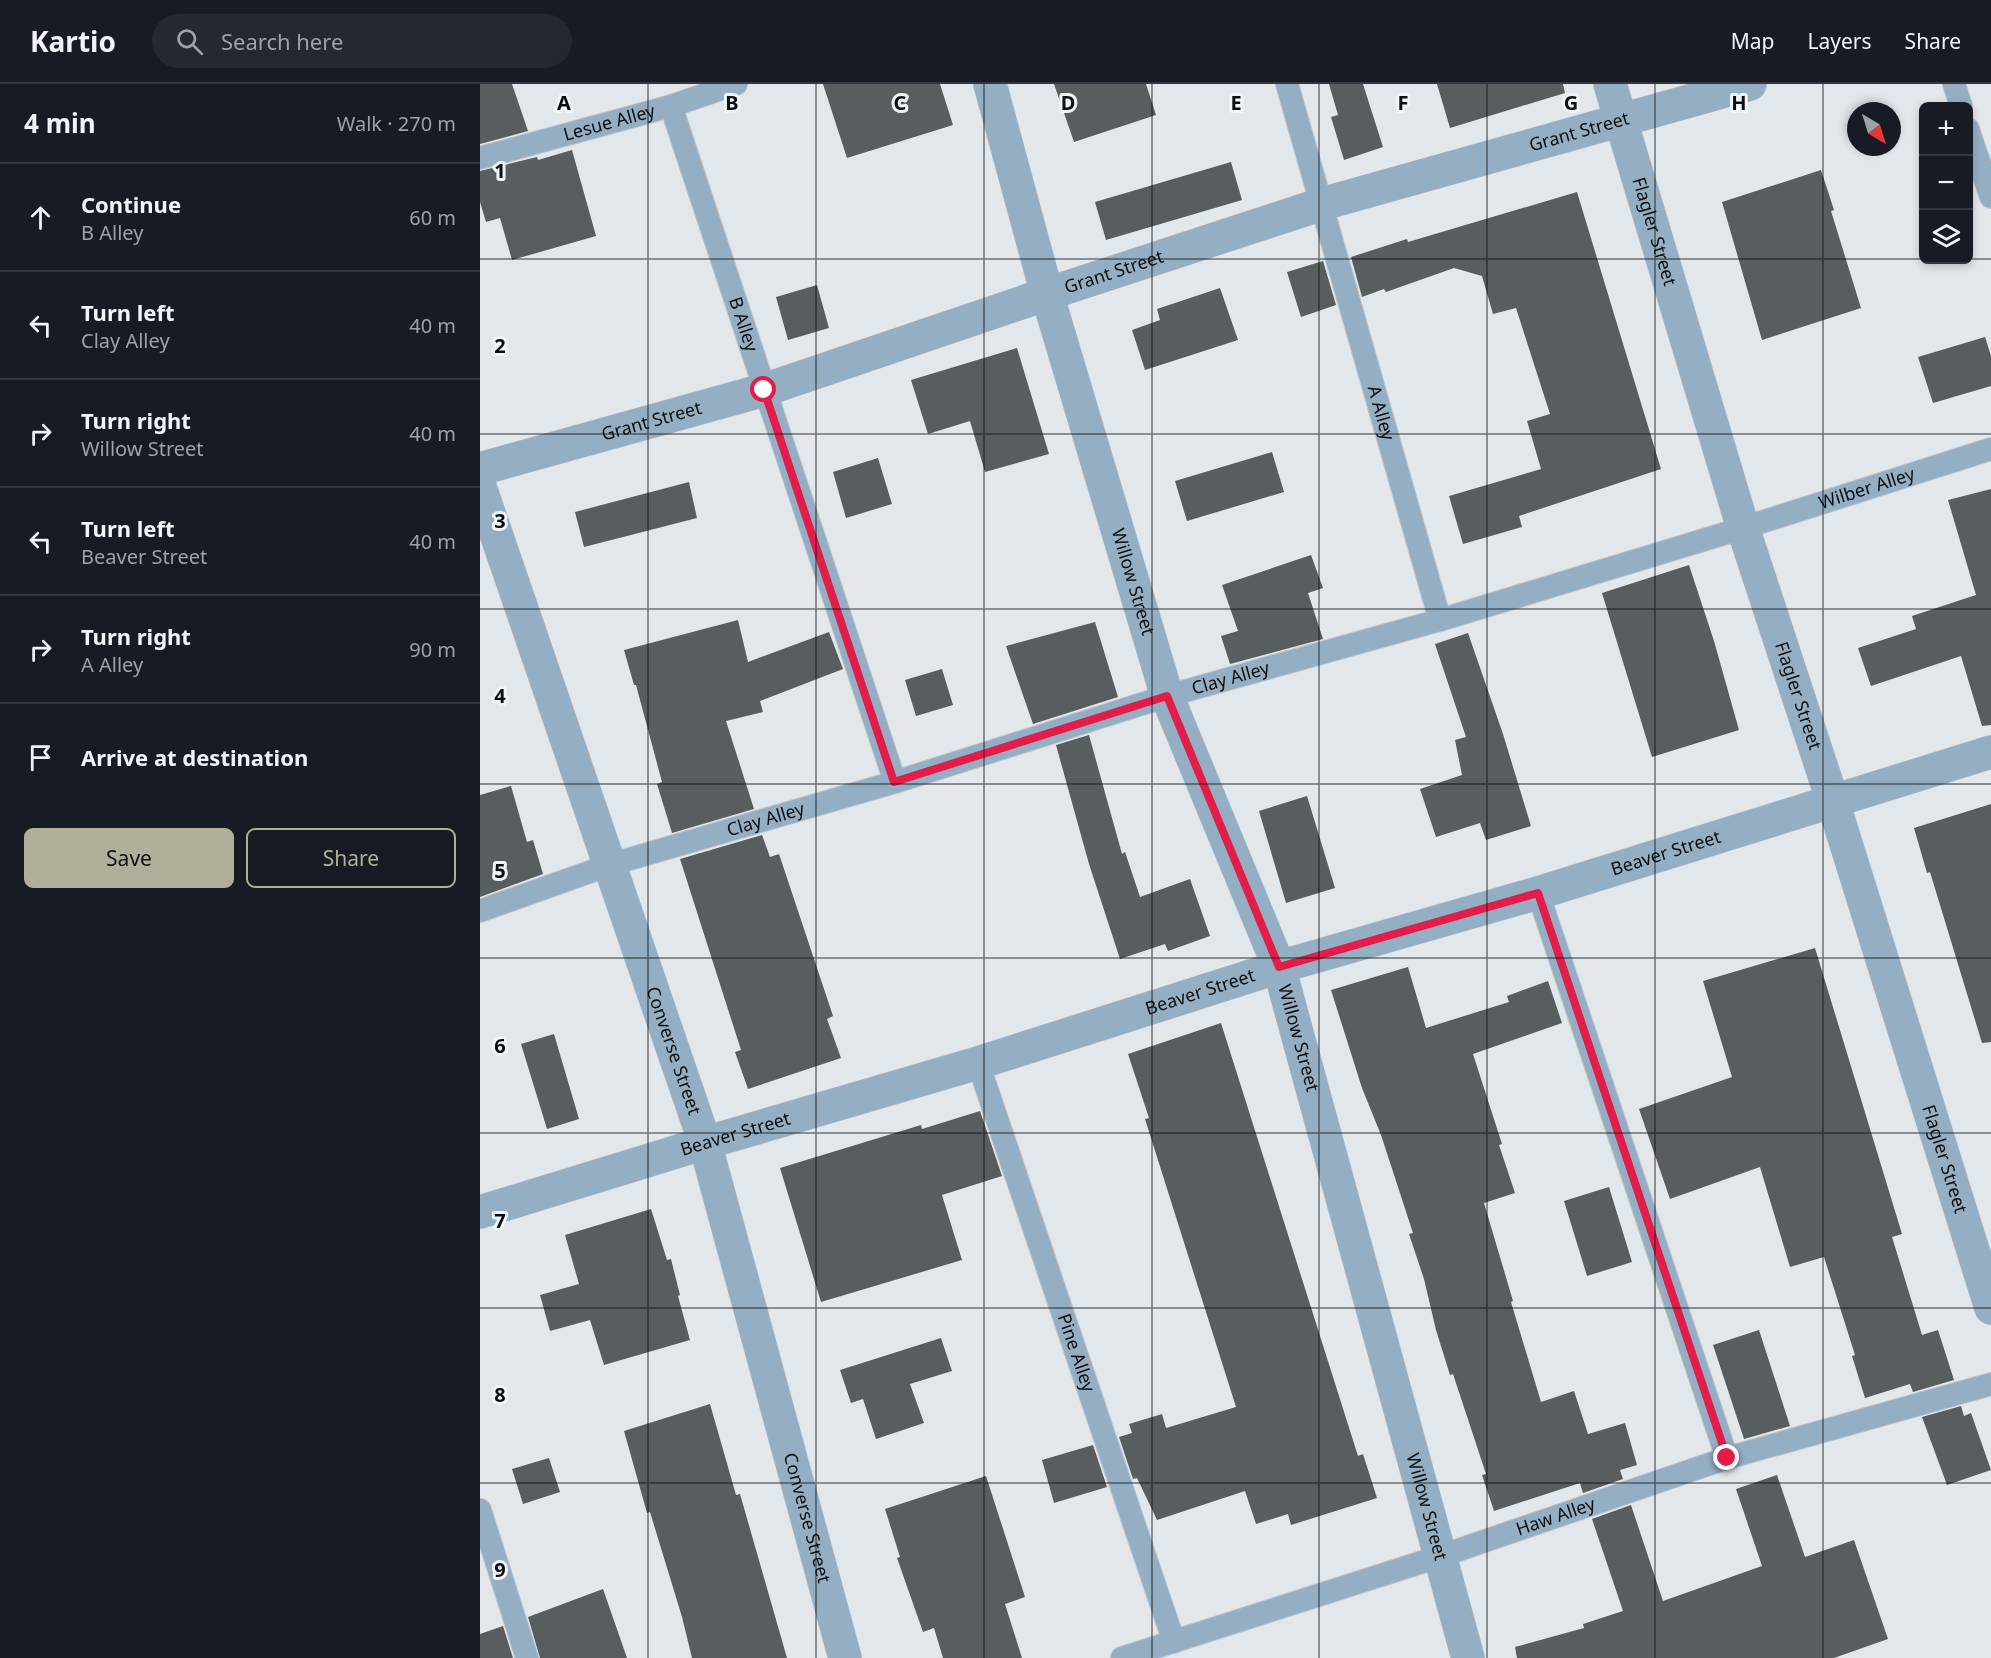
<!DOCTYPE html>
<html lang="en">
<head>
<meta charset="utf-8">
<style>
	:root { --surface:#171b24; --page:#242831; --text:#f1f3f6; --muted:#9ea1a6; --line:#363941; --accent:#b0af99 }
	body { margin:0; font-family:"Noto Sans",sans-serif; background:var(--page); color:var(--text) }
	.controls { position:absolute; right:18px; top:18px; display:grid; overflow:hidden; border-radius:9px; box-shadow:0 3px 9px #0003 }
	.controls button { width:54px; height:54px; display:grid; place-items:center; padding:0; border:0; border-bottom:2px solid var(--line); background:var(--surface); color:var(--text); font:30px sans-serif }
	.compass { position:absolute; left:1367px; top:18px; width:54px; height:54px; border-radius:50%; background:var(--surface); box-shadow:0 3px 9px #0003; rotate:142deg }
	.stop { position:absolute; width:18px; height:18px; margin:-14px; border:4px solid #e11d48; border-radius:50%; background:#fff }
	.stop.end { background:#e11d48; border-color:#fff; box-shadow:0 2px 6px #0008 }
	.list { margin:0; padding:0; list-style:none }
	h2 { display:flex; justify-content:space-between; align-items:center; height:78px; margin:0; padding:0 24px; font-size:26px }
	h2 small { font-size:20px; font-weight:400; color:var(--muted) }
	.list li { display:grid; grid-template-columns:39px 1fr auto; gap:18px; align-items:center; box-sizing:border-box; height:108px; padding:0 24px; border-top:2px solid var(--line) }
	.list b { display:block; font-size:22px; white-space:nowrap }
	.list p { margin:0; font-size:20px; white-space:nowrap; color:var(--muted) }
	.list em { font-size:20px; font-style:normal; color:var(--muted) }
	.actions { display:flex; gap:12px; padding:18px 24px }
	.actions a { flex:1; padding:14px 0; border:2px solid var(--accent); border-radius:9px; text-align:center; font-size:21px; color:var(--accent) }
	.actions .main { background:var(--accent); color:#111 }
	.icon { flex:none; width:33px; height:33px; fill:none; stroke:currentColor; stroke-width:2; stroke-linecap:round; stroke-linejoin:round }
	.map { position:relative; flex:none; width:1511px; height:1574px; overflow:hidden }
	header { display:flex; align-items:center; gap:36px; box-sizing:border-box; height:84px; padding:0 30px; background:var(--surface); border-bottom:2px solid var(--line) }
	header strong { font-size:28px }
	nav { display:flex; gap:33px; margin-inline-start:auto; font-size:21px }
	.search { width:420px; height:54px; background:var(--page); display:flex; align-items:center; gap:15px; box-sizing:border-box; padding:0 21px; border-radius:33px; color:var(--muted); font-size:22px }
	main { display:flex }
	aside { flex:1; background:var(--surface) }
	.map>svg:first-child { display:block }
	.building { fill:#585d60 }
	.lines { fill:none; stroke-linecap:round; stroke-linejoin:round }
	.service-casing { stroke:#c0c4c8; stroke-width:24 }
	.minor-casing { stroke:#c0c4c8; stroke-width:34 }
	.service { stroke:#94aec3; stroke-width:22 }
	.minor { stroke:#94aec3; stroke-width:33 }
	.route { stroke:#e11d48; stroke-width:8 }
	.grid { fill:none; stroke:#0d0e0f; stroke-width:1.5; stroke-opacity:0.55 }
	.labels { text-anchor:middle; stroke-width:6; stroke-linejoin:round; paint-order:stroke }
	.street-label { font-size:18px; fill:#0d0e0f; stroke:#eff4f8 }
	.grid-label { font-size:20px; text-anchor:middle; font-weight:bold; fill:#0d0e0f; stroke:#eff4f8; stroke-width:6; stroke-linejoin:round; paint-order:stroke }
</style>
</head>
<body>
<header>
<strong>Kartio</strong>
<div class="search"><svg class="icon" aria-label="search" viewBox="0 0 24 24"><circle cx="10" cy="10" r="6"/><path d="M15 15l6 6"/></svg>Search here</div>
<nav><a>Map</a><a>Layers</a><a>Share</a></nav>
</header>
<main>
<aside>
<h2>4 min<small>Walk · 270 m</small></h2>
<ul class="list">
<li><svg class="icon" aria-label="ahead" viewBox="0 0 24 24"><path d="M12 20V5M6 11l6-6 6 6"/></svg><div><b>Continue</b><p>B Alley</p></div><em>60 m</em></li>
<li><svg class="icon" aria-label="left" viewBox="0 0 24 24"><path d="M17 20v-9H6M10 6l-5 5 5 5"/></svg><div><b>Turn left</b><p>Clay Alley</p></div><em>40 m</em></li>
<li><svg class="icon" aria-label="right" viewBox="0 0 24 24"><path d="M7 20v-9h11M14 6l5 5-5 5"/></svg><div><b>Turn right</b><p>Willow Street</p></div><em>40 m</em></li>
<li><svg class="icon" aria-label="left" viewBox="0 0 24 24"><path d="M17 20v-9H6M10 6l-5 5 5 5"/></svg><div><b>Turn left</b><p>Beaver Street</p></div><em>40 m</em></li>
<li><svg class="icon" aria-label="right" viewBox="0 0 24 24"><path d="M7 20v-9h11M14 6l5 5-5 5"/></svg><div><b>Turn right</b><p>A Alley</p></div><em>90 m</em></li>
<li><svg class="icon" aria-label="arrive" viewBox="0 0 24 24"><path d="M6 21V4h12l-3 4 3 4H6"/></svg><div><b>Arrive at destination</b></div></li>
</ul>
<div class="actions"><a class="main">Save</a><a>Share</a></div>
</aside>
<div class="map">
<svg width="1511" height="1574" viewBox="0 0 1511 1574">
	<rect width="100%" height="100%" fill="#e2e7eb"/>
	<path class="building" d="M 0,0 L 32,0 L 48,47 L 0,60 Z
		M 343,0 L 460,0 L 473,41 L 367,74 Z
		M 574,0 L 666,0 L 676,31 L 594,58 Z
		M 849,0 L 883,0 L 903,63 L 864,76 L 851,33 L 858,31 Z
		M 957,0 L 1083,0 L 1085,9 L 970,44 Z
		M 92,66 L 116,152 L 32,176 L 20,134 L 6,138 L 0,118 L 0,87 L 57,73 L 58,76 Z
		M 751,78 L 762,116 L 626,156 L 615,118 Z
		M 1341,86 L 1354,126 L 1351,127 L 1381,224 L 1282,256 L 1242,118 Z
		M 1097,108 L 1181,385 L 1039,432 L 1042,443 L 983,460 L 969,412 L 1061,385 L 1047,337 L 1070,330 L 1036,224 L 1013,230 L 1002,192 L 974,184 L 906,208 L 904,205 L 882,213 L 871,173 L 927,155 L 928,158 Z
		M 843,177 L 856,221 L 821,233 L 807,188 Z
		M 337,201 L 349,244 L 308,256 L 296,213 Z
		M 740,204 L 758,256 L 665,286 L 652,246 L 680,236 L 677,225 Z
		M 1505,253 L 1511,272 L 1511,302 L 1453,319 L 1438,273 Z
		M 537,264 L 569,370 L 505,388 L 490,337 L 448,350 L 431,296 Z
		M 792,368 L 804,408 L 707,437 L 695,397 Z
		M 398,374 L 412,420 L 366,434 L 353,388 Z
		M 209,398 L 217,434 L 104,463 L 95,428 Z
		M 1511,405 L 1511,641 L 1502,642 L 1481,572 L 1391,602 L 1378,564 L 1436,545 L 1432,532 L 1496,511 L 1468,416 Z
		M 831,471 L 843,504 L 828,509 L 843,555 L 750,580 L 741,552 L 758,547 L 742,501 Z
		M 1209,481 L 1234,557 L 1259,646 L 1172,673 L 1122,509 Z
		M 258,536 L 268,578 L 349,548 L 363,585 L 280,617 L 283,628 L 246,637 L 274,725 L 192,749 L 177,700 L 182,698 L 156,601 L 154,601 L 144,566 Z
		M 615,538 L 638,613 L 553,640 L 526,562 Z
		M 988,549 L 1023,650 L 1051,742 L 1006,756 L 1000,739 L 956,753 L 940,705 L 982,691 L 975,656 L 986,653 L 955,560 Z
		M 462,585 L 473,621 L 436,632 L 425,596 Z
		M 609,651 L 642,770 L 645,768 L 660,813 L 710,795 L 730,852 L 688,867 L 685,860 L 640,875 L 609,780 L 576,661 Z
		M 31,702 L 47,758 L 53,756 L 63,790 L 0,813 L 0,711 Z
		M 827,712 L 855,804 L 806,819 L 779,727 Z
		M 1511,720 L 1511,958 L 1502,959 L 1450,788 L 1447,789 L 1434,744 Z
		M 282,751 L 290,773 L 299,770 L 353,932 L 347,935 L 361,974 L 268,1005 L 255,968 L 261,966 L 200,775 Z
		M 1335,864 L 1422,1150 L 1412,1153 L 1442,1251 L 1458,1246 L 1474,1296 L 1433,1308 L 1430,1300 L 1385,1314 L 1372,1272 L 1375,1271 L 1344,1173 L 1310,1183 L 1280,1083 L 1190,1115 L 1159,1025 L 1252,993 L 1223,897 Z
		M 928,883 L 946,944 L 1029,918 L 1027,912 L 1068,897 L 1082,939 L 993,970 L 1022,1060 L 1019,1061 L 1035,1109 L 1004,1119 L 1033,1217 L 1031,1218 L 1061,1318 L 1094,1307 L 1108,1350 L 1145,1339 L 1157,1381 L 1140,1386 L 1143,1395 L 1103,1409 L 1100,1399 L 1014,1427 L 1002,1391 L 1006,1390 L 973,1290 L 970,1291 L 956,1246 L 944,1195 L 929,1150 L 933,1149 L 901,1051 L 882,1004 L 851,906 Z
		M 741,939 L 878,1372 L 883,1370 L 897,1414 L 811,1441 L 808,1430 L 776,1440 L 765,1407 L 677,1436 L 657,1394 L 653,1395 L 639,1353 L 652,1349 L 649,1340 L 682,1330 L 686,1344 L 756,1323 L 665,1035 L 669,1034 L 648,970 Z
		M 74,950 L 99,1035 L 67,1045 L 41,960 Z
		M 500,1027 L 522,1092 L 462,1111 L 482,1176 L 341,1218 L 300,1084 L 441,1041 L 442,1045 Z
		M 1129,1103 L 1152,1178 L 1107,1192 L 1084,1117 Z
		M 171,1125 L 187,1176 L 191,1175 L 200,1211 L 198,1212 L 210,1256 L 124,1281 L 110,1236 L 70,1247 L 60,1211 L 99,1200 L 85,1151 Z
		M 1279,1246 L 1310,1342 L 1264,1355 L 1233,1261 Z
		M 461,1254 L 472,1287 L 430,1300 L 444,1339 L 396,1355 L 383,1315 L 371,1319 L 360,1286 Z
		M 230,1320 L 256,1411 L 260,1410 L 307,1574 L 212,1574 L 202,1533 L 170,1428 L 167,1429 L 144,1347 Z
		M 1481,1322 L 1484,1332 L 1491,1329 L 1511,1386 L 1467,1401 L 1442,1333 Z
		M 613,1361 L 627,1403 L 574,1419 L 562,1376 Z
		M 69,1374 L 80,1408 L 43,1420 L 32,1385 Z
		M 1297,1391 L 1325,1473 L 1374,1456 L 1408,1555 L 1354,1574 L 1037,1574 L 1035,1563 L 1104,1544 L 1103,1540 L 1143,1527 L 1112,1435 L 1151,1421 L 1183,1517 L 1282,1482 L 1256,1405 Z
		M 506,1392 L 545,1513 L 525,1520 L 542,1574 L 463,1574 L 454,1544 L 443,1548 L 417,1474 L 420,1473 L 405,1425 Z
		M 123,1505 L 147,1574 L 60,1574 L 48,1533 Z
		M 23,1542 L 33,1574 L 0,1574 L 0,1550 Z"/>
	<g class="lines">
		<g class="service-casing">
			<g id="service">
				<path id="s1" d="M 807,0 L 960,536"/>
				<path d="M 1474,0 L 1481,22"/>
				<path id="s2" d="M 191,22 L 415,698"/>
				<path d="M 1488,45 L 1511,113"/>
				<path id="s3" d="M 0,74 L 191,22 L 256,0"/>
				<path d="M 1058,809 L 1247,1374"/>
				<path id="s4" d="M 0,827 L 129,781 L 415,698 L 687,612 L 960,536 L 1263,444 L 1511,365"/>
				<path id="s5" d="M 498,979 L 694,1558"/>
				<path d="M 0,1426 L 47,1574"/>
				<path id="s6" d="M 642,1574 L 961,1472 L 1247,1374 L 1511,1300"/>
			</g>
		</g>
		<g class="minor-casing">
			<g id="minor">
				<path id="s7" d="M 510,0 L 567,210 L 687,612 L 799,883 L 988,1574"/>
				<path id="s8" d="M 1130,0 L 1263,444 L 1353,718 L 1511,1224"/>
				<path id="s9" d="M 0,385 L 284,306 L 567,210 L 842,120 L 1270,0"/>
				<path id="s10" d="M 0,403 L 225,1059 L 365,1574"/>
				<path id="s11" d="M 0,1128 L 225,1059 L 498,979 L 799,883 L 1058,809 L 1511,668"/>
			</g>
		</g>
		<use href="#service" class="service"/>
		<use href="#minor" class="minor"/>
	</g>
	<g class="lines">
		<path class="route" d="M 284,306 L 414,698 L 687,612 L 799,883 L 1058,809 L 1247,1374"/>
	</g>
	<path class="grid" d="M 168,0 L 168,1574M 336,0 L 336,1574M 504,0 L 504,1574M 672,0 L 672,1574M 839,0 L 839,1574M 1007,0 L 1007,1574M 1175,0 L 1175,1574M 1343,0 L 1343,1574M 0,175 L 1444,175M 1488,175 L 1511,175M 0,350 L 1511,350M 0,525 L 1511,525M 0,700 L 1511,700M 0,874 L 1511,874M 0,1049 L 1511,1049M 0,1224 L 1511,1224M 0,1399 L 1511,1399"/>
	<g class="labels">
		<g class="street-label">
			<text dy="6" stroke="none"><textPath href="#s3" startOffset="134">Lesue Alley</textPath></text>
			<text dy="6" stroke="none"><textPath href="#s9" startOffset="1150">Grant Street</textPath></text>
			<text dy="6" stroke="none"><textPath href="#s8" startOffset="154">Flagler Street</textPath></text>
			<text dy="6" stroke="none"><textPath href="#s9" startOffset="664">Grant Street</textPath></text>
			<text dy="6" stroke="none"><textPath href="#s2" startOffset="230">B Alley</textPath></text>
			<text dy="6" stroke="none"><textPath href="#s1" startOffset="342">A Alley</textPath></text>
			<text dy="6" stroke="none"><textPath href="#s9" startOffset="178">Grant Street</textPath></text>
			<text dy="6" stroke="none"><textPath href="#s4" startOffset="1450">Wilber Alley</textPath></text>
			<text dy="6" stroke="none"><textPath href="#s7" startOffset="518">Willow Street</textPath></text>
			<text dy="6" stroke="none"><textPath href="#s4" startOffset="786">Clay Alley</textPath></text>
			<text dy="6" stroke="none"><textPath href="#s8" startOffset="640">Flagler Street</textPath></text>
			<text dy="6" stroke="none"><textPath href="#s4" startOffset="300">Clay Alley</textPath></text>
			<text dy="6" stroke="none"><textPath href="#s11" startOffset="1239">Beaver Street</textPath></text>
			<text dy="6" stroke="none"><textPath href="#s11" startOffset="753">Beaver Street</textPath></text>
			<text dy="6" stroke="none"><textPath href="#s7" startOffset="1004">Willow Street</textPath></text>
			<text dy="6" stroke="none"><textPath href="#s10" startOffset="596">Converse Street</textPath></text>
			<text dy="6" stroke="none"><textPath href="#s11" startOffset="267">Beaver Street</textPath></text>
			<text dy="6" stroke="none"><textPath href="#s8" startOffset="1126">Flagler Street</textPath></text>
			<text dy="6" stroke="none"><textPath href="#s5" startOffset="306">Pine Alley</textPath></text>
			<text dy="6" stroke="none"><textPath href="#s7" startOffset="1490">Willow Street</textPath></text>
			<text dy="6" stroke="none"><textPath href="#s6" startOffset="456">Haw Alley</textPath></text>
			<text dy="6" stroke="none"><textPath href="#s10" startOffset="1082">Converse Street</textPath></text>
		</g>
	</g>
	<g class="grid-label">
		<text x="84" y="26">A</text>
		<text x="252" y="26">B</text>
		<text x="420" y="26">C</text>
		<text x="588" y="26">D</text>
		<text x="756" y="26">E</text>
		<text x="923" y="26">F</text>
		<text x="1091" y="26">G</text>
		<text x="1259" y="26">H</text>
		<text x="20" y="94">1</text>
		<text x="20" y="269">2</text>
		<text x="20" y="444">3</text>
		<text x="20" y="619">4</text>
		<text x="20" y="794">5</text>
		<text x="20" y="969">6</text>
		<text x="20" y="1144">7</text>
		<text x="20" y="1318">8</text>
		<text x="20" y="1493">9</text>
	</g>
</svg>
<div class="controls">
<button>+</button>
<button>−</button>
<button><svg class="icon" aria-label="layers" viewBox="0 0 24 24"><path d="M12 4l9 5-9 5-9-5zM3 14l9 5 9-5"/></svg></button>
</div>
<svg class="compass" viewBox="-18 -18 36 36"><path d="M0-13l5 13h-10z" fill="#e53935"/><path d="M0 13l5-13h-10z" fill="#9ea1a6"/></svg>
<div class="stop" style="left:284px;top:306px"></div>
<div class="stop end" style="left:1247px;top:1374px"></div>
</div>
</main>
</body>
</html>
